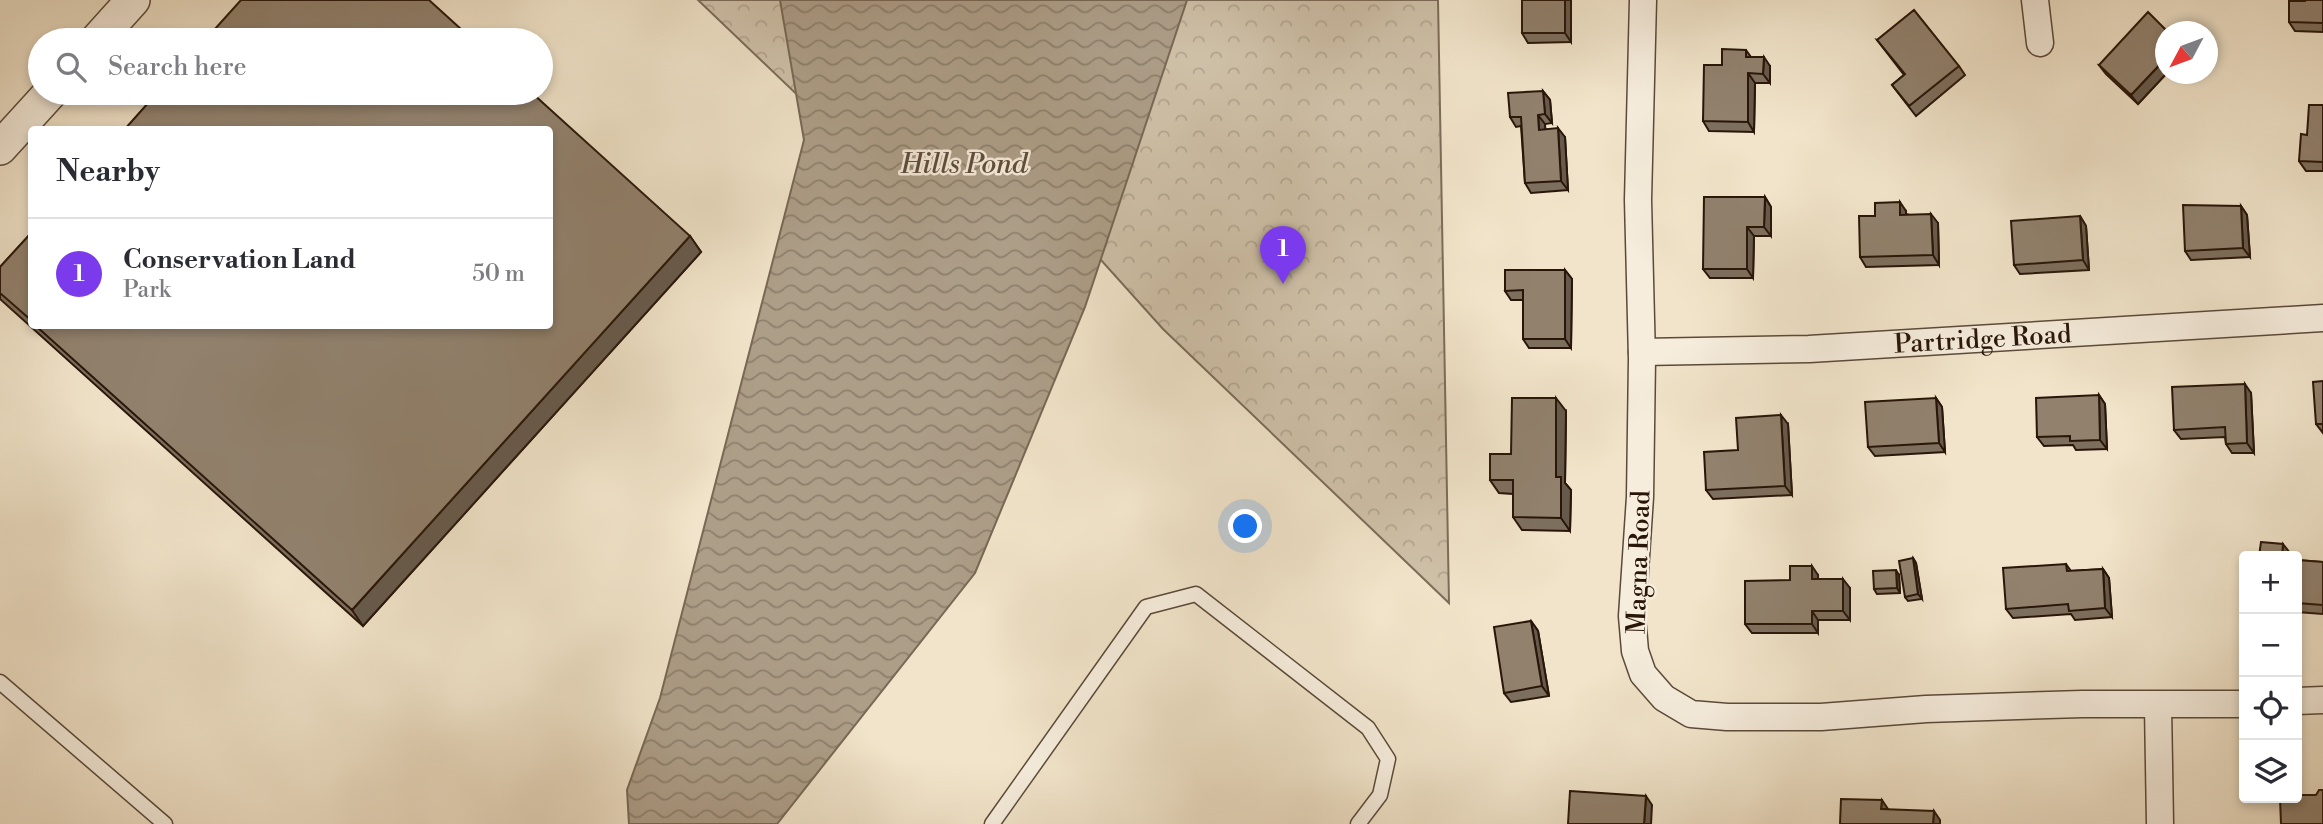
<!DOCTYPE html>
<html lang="en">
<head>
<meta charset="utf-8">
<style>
	:root { --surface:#fff; --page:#f2f2f3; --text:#2b2b33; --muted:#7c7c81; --line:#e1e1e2; --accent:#7c3aed }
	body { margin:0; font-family:"Libre Bodoni",serif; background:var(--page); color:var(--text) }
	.controls { position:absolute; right:21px; bottom:21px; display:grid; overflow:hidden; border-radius:7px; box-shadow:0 4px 10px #0003 }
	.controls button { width:63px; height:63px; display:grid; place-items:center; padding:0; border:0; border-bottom:2px solid var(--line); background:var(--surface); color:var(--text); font:35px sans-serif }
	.compass { position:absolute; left:2155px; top:21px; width:63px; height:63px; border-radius:50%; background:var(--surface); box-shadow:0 4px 10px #0003; rotate:229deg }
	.you { position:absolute; left:1246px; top:527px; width:24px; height:24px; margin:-18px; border:5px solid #fff; border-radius:50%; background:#1a73e8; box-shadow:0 0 0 10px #1a73e833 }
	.badge { display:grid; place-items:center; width:46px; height:46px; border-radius:50%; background:var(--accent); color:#fff; font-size:23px; font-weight:700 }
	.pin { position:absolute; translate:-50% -58px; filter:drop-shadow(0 2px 4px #0008) }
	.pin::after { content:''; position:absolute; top:37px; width:24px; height:21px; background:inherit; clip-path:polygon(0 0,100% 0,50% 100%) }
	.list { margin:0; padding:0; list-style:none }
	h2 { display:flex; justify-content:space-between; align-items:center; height:91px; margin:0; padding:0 28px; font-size:30px }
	h2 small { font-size:23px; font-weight:400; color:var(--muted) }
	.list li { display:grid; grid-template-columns:46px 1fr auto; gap:21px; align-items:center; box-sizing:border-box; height:112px; padding:0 28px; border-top:2px solid var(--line) }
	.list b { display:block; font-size:26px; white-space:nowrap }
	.list p { margin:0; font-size:23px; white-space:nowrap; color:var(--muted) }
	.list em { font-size:23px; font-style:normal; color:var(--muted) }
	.icon { flex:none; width:38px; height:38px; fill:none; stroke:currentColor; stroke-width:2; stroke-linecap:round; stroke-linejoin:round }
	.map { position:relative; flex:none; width:2323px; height:824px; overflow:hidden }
	.search { position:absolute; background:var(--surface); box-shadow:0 4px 10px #0003; left:28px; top:28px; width:525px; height:77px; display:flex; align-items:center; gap:18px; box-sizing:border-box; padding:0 24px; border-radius:38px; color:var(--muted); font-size:26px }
	.panel { position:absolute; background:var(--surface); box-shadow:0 4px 10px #0003; left:28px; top:126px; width:525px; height:203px; border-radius:7px }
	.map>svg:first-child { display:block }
	.park { fill:url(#park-crowns); stroke:#7c6c59; stroke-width:2 }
	.water { fill:url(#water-waves); stroke:#786855; stroke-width:2 }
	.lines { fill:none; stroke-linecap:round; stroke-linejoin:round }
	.service-casing { stroke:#5b4a39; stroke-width:17 }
	.minor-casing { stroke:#5b4a39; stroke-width:29 }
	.tertiary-casing { stroke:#5b4a39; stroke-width:36 }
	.service { stroke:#f6eddd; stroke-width:14 }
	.minor { stroke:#f6eddd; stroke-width:26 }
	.tertiary { stroke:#f6eddd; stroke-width:33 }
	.wall { fill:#7d6f5e; stroke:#291609; stroke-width:2 }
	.shaded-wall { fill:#665a4c; stroke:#291609; stroke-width:2 }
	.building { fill:#91816d; stroke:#291609; stroke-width:2 }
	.labels { text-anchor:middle; stroke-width:5; stroke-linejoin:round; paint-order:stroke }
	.street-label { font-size:26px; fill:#291609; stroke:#f6eddd }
	.water-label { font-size:28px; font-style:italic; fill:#5e4c3c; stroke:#f6eddd }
</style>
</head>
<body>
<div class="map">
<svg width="2323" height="824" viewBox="0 0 2323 824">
	<defs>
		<pattern id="park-crowns" width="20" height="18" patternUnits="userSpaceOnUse" patternTransform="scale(1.75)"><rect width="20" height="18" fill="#cfc1a9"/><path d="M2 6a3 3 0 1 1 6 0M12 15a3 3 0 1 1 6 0" fill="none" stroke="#b2a590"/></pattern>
		<pattern id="water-waves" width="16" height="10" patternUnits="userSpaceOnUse" patternTransform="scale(1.75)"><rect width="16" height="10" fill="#ad9e88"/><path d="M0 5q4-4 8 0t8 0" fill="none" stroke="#8d806d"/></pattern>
	</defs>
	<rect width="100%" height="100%" fill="#f1e4ca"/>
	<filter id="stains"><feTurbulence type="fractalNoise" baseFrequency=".00286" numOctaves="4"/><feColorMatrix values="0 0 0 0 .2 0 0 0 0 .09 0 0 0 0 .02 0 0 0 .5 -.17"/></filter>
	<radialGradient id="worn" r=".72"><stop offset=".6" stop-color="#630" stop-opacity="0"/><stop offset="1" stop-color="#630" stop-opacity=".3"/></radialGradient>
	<path class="park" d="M 698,0 L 1438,0 L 1449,603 L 1163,329 L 1083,240 L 791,230 L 809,106 Z"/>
	<path class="water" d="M 780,0 L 1187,0 L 1085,307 L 975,573 L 777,824 L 629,824 L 627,790 L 660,698 L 804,140 Z"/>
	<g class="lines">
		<g class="service-casing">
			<path id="service" d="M 0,682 L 165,824
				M 992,824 L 1146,607 L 1196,594 L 1368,728 L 1388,759 L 1380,795 L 1358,824"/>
		</g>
		<g class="minor-casing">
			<g id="minor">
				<path d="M 1643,0 L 1638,200 L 1642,359 L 1640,497 L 1632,616 L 1635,651 L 1643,674 L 1664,698 L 1691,714 L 1727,717 L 1821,717 L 1926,709 L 2082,704 L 2244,704"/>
				<path d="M 2035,0 L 2040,43"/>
				<path id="s1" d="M 1642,352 L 1809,349 L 2323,318"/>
				<path d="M 2297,701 L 2323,700"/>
				<path d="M 2158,706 L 2160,824"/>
			</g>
		</g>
		<g class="tertiary-casing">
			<path id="tertiary" d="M 97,40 L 133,0
				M 0,148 L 50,93"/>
		</g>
		<use href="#service" class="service"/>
		<use href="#minor" class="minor"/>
		<use href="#tertiary" class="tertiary"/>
	</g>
	<path class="wall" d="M 1571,0 L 1571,42 L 1528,43 L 1522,33 Z
		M 2323,0 L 2323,32 L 2295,31 L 2289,22 L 2305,1 Z
		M 1877,40 L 1959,66 L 1965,75 L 1916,116 L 1892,85 L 1904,75 Z
		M 1746,50 L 1751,57 L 1770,66 L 1770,83 L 1755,83 L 1754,132 L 1709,131 L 1703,121 L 1722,65 Z
		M 2099,65 L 2166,74 L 2138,104 L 2106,74 Z
		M 1543,91 L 1550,100 L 1552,123 L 1545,124 L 1545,129 L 1565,137 L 1568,190 L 1531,193 L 1525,183 L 1521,126 L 1516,127 L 1510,117 Z
		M 2323,105 L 2323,171 L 2306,171 L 2299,161 L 2307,135 Z
		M 1765,197 L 1771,207 L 1771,236 L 1754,236 L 1753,278 L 1710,278 L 1703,269 Z
		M 2241,206 L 2247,215 L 2250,257 L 2191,260 L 2185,251 Z
		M 1906,211 L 1906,214 L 1938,223 L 1939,265 L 1866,267 L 1860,257 L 1875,216 Z
		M 2080,216 L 2086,226 L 2089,270 L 2020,274 L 2014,265 Z
		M 32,232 L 32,326 L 550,326 L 690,236 L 701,252 L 363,626 L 0,299 L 0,267 Z
		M 1565,270 L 1572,279 L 1571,348 L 1529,348 L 1523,339 L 1523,300 L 1511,300 L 1505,291 Z
		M 2323,381 L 2323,433 L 2316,424 Z
		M 2251,393 L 2254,453 L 2232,453 L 2226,444 L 2225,437 L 2181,439 L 2174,430 Z
		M 2099,395 L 2105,404 L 2107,449 L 2076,450 L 2073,445 L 2044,446 L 2037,437 Z
		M 1936,398 L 1942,407 L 1945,452 L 1875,456 L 1868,447 Z
		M 1566,411 L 1565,483 L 1571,490 L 1570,531 L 1522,530 L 1513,517 L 1513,494 L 1499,493 L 1490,480 L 1511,454 Z
		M 1788,424 L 1792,495 L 1713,499 L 1706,490 Z
		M 1913,558 L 1916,563 L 1922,599 L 1908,601 L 1905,597 Z
		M 2297,560 L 2323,562 L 2323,614 L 2297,612 Z
		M 2066,564 L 2071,571 L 2103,569 L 2109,578 L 2112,617 L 2075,620 L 2071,614 L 2013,618 L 2006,609 Z
		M 1818,575 L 1818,579 L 1850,588 L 1850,620 L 1818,620 L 1818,633 L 1752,633 L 1745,624 L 1790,580 Z
		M 1899,575 L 1900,593 L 1877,594 L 1874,589 Z
		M 1531,621 L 1538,631 L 1549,696 L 1511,702 L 1504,693 Z"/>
	<path class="shaded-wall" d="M 1565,0 L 1571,0 L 1571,42 L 1565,33 Z
		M 1764,57 L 1770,66 L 1770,83 L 1763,74 Z
		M 2166,58 L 2166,74 L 2138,104 L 2131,95 Z
		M 1748,73 L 1755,83 L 1754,132 L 1748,122 Z
		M 1543,91 L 1550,100 L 1552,123 L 1545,114 Z
		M 1538,115 L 1545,124 L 1546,139 L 1539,130 Z
		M 1558,128 L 1565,137 L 1568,190 L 1561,181 Z
		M 1765,197 L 1771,207 L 1771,236 L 1764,227 Z
		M 1900,202 L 1906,211 L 1906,224 L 1900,215 Z
		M 2241,206 L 2247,215 L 2250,257 L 2243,248 Z
		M 1931,214 L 1938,223 L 1939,265 L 1933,255 Z
		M 2080,216 L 2086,226 L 2089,270 L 2083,260 Z
		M 1747,227 L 1754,236 L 1753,278 L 1747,269 Z
		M 690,236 L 701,252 L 363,626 L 352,610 Z
		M 1565,270 L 1572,279 L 1571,348 L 1565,339 Z
		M 2245,384 L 2251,393 L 2254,453 L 2247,443 Z
		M 2099,395 L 2105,404 L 2107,449 L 2100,440 Z
		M 1556,398 L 1566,411 L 1565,483 L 1571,490 L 1570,531 L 1561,518 L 1556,477 Z
		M 1936,398 L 1942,407 L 1945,452 L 1939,443 Z
		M 1781,415 L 1788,424 L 1792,495 L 1785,486 Z
		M 2283,544 L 2290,553 L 2289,556 L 2282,556 Z
		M 1913,558 L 1916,563 L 1922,599 L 1918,594 Z
		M 1812,566 L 1818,575 L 1818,589 L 1812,579 Z
		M 2103,569 L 2109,578 L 2112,617 L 2105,608 Z
		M 1896,570 L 1899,575 L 1900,593 L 1897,588 Z
		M 1843,579 L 1850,588 L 1850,620 L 1843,611 Z
		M 1812,611 L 1818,620 L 1818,633 L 1812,624 Z
		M 1531,621 L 1538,631 L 1549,696 L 1542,686 Z
		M 1646,796 L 1652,805 L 1651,824 L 1644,824 Z
		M 1882,800 L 1888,809 L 1881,809 Z
		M 1934,811 L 1940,820 L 1940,824 L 1933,824 Z"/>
	<path class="building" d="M 241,0 L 429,0 L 473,40 L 205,40 Z
		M 1522,0 L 1565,0 L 1565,33 L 1522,33 Z
		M 2305,0 L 2323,0 L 2323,23 L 2289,22 L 2289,1 L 2305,1 Z
		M 1914,10 L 1959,66 L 1909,106 L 1892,85 L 1905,74 L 1877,40 Z
		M 2148,12 L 2168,32 L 2166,32 L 2166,58 L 2131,95 L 2099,65 Z
		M 1722,49 L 1746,50 L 1746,57 L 1764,57 L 1763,74 L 1748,73 L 1748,122 L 1703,121 L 1704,65 L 1722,65 Z
		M 1543,91 L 1545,114 L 1538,115 L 1539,130 L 1558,128 L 1561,181 L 1525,183 L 1521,117 L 1510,117 L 1508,93 Z
		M 157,93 L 532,93 L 690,236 L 352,610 L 36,326 L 550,326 L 550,130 L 124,130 Z
		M 2309,105 L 2323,105 L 2323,162 L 2299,161 L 2301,134 L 2307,135 Z
		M 1704,197 L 1765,197 L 1764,227 L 1747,227 L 1747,269 L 1703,269 Z
		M 1900,202 L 1900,215 L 1931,214 L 1933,255 L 1860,257 L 1859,216 L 1875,216 L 1875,203 Z
		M 2183,205 L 2241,206 L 2243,248 L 2185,251 Z
		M 2080,216 L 2083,260 L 2014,265 L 2011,221 Z
		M 32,232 L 32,321 L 0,293 L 0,267 Z
		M 1505,270 L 1565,270 L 1565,339 L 1523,339 L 1523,290 L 1505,291 Z
		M 2323,381 L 2323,424 L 2316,424 L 2313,382 Z
		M 2245,384 L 2247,443 L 2226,444 L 2225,427 L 2174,430 L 2172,387 Z
		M 2099,395 L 2100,440 L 2070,441 L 2070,436 L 2037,437 L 2036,398 Z
		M 1512,398 L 1556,398 L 1556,477 L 1561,477 L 1561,518 L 1513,517 L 1513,480 L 1490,480 L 1490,454 L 1511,454 Z
		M 1936,398 L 1939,443 L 1868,447 L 1865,402 Z
		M 1781,415 L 1785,486 L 1706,490 L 1704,452 L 1738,450 L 1736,418 Z
		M 2261,542 L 2283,544 L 2282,556 L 2259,556 Z
		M 1913,558 L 1918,594 L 1905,597 L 1899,561 Z
		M 2297,560 L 2323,562 L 2323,605 L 2297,603 Z
		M 2066,564 L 2067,571 L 2103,569 L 2105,608 L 2069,611 L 2068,604 L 2006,609 L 2003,568 Z
		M 1790,566 L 1812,566 L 1812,579 L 1843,579 L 1843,611 L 1812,611 L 1812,624 L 1745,624 L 1745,581 L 1790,580 Z
		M 1896,570 L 1897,588 L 1874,589 L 1873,571 Z
		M 1531,621 L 1542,686 L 1504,693 L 1494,627 Z
		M 2319,790 L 2323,790 L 2323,824 L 2281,824 L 2280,798 L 2297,798 L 2297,795 L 2316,795 Z
		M 1570,791 L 1646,796 L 1644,824 L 1568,824 Z
		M 1841,799 L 1882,800 L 1881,809 L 1934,811 L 1933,824 L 1840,824 Z"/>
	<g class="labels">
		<g class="street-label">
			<text dy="9" stroke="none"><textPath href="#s1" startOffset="341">Partridge Road</textPath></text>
			<text transform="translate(1638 562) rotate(-88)" y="9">Magna Road</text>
		</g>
		<g class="water-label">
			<text x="964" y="173">Hills Pond</text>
		</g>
	</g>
	<rect width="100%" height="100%" filter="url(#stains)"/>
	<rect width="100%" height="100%" fill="url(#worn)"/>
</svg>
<div class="controls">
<button>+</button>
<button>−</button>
<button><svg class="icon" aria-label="locate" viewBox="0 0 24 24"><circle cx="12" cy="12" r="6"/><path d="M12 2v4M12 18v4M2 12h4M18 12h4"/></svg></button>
<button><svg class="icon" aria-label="layers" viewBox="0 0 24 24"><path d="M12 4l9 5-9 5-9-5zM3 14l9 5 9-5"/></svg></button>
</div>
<svg class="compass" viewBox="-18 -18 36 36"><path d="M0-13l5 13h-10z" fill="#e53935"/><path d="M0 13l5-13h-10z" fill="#7c7c81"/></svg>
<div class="you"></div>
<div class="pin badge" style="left:1283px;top:284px">1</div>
<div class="search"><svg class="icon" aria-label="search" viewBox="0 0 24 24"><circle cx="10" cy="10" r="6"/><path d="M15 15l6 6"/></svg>Search here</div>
<section class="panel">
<h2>Nearby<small></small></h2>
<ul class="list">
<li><span class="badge">1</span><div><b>Conservation Land</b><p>Park</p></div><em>50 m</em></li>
</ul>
</section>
</div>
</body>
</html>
